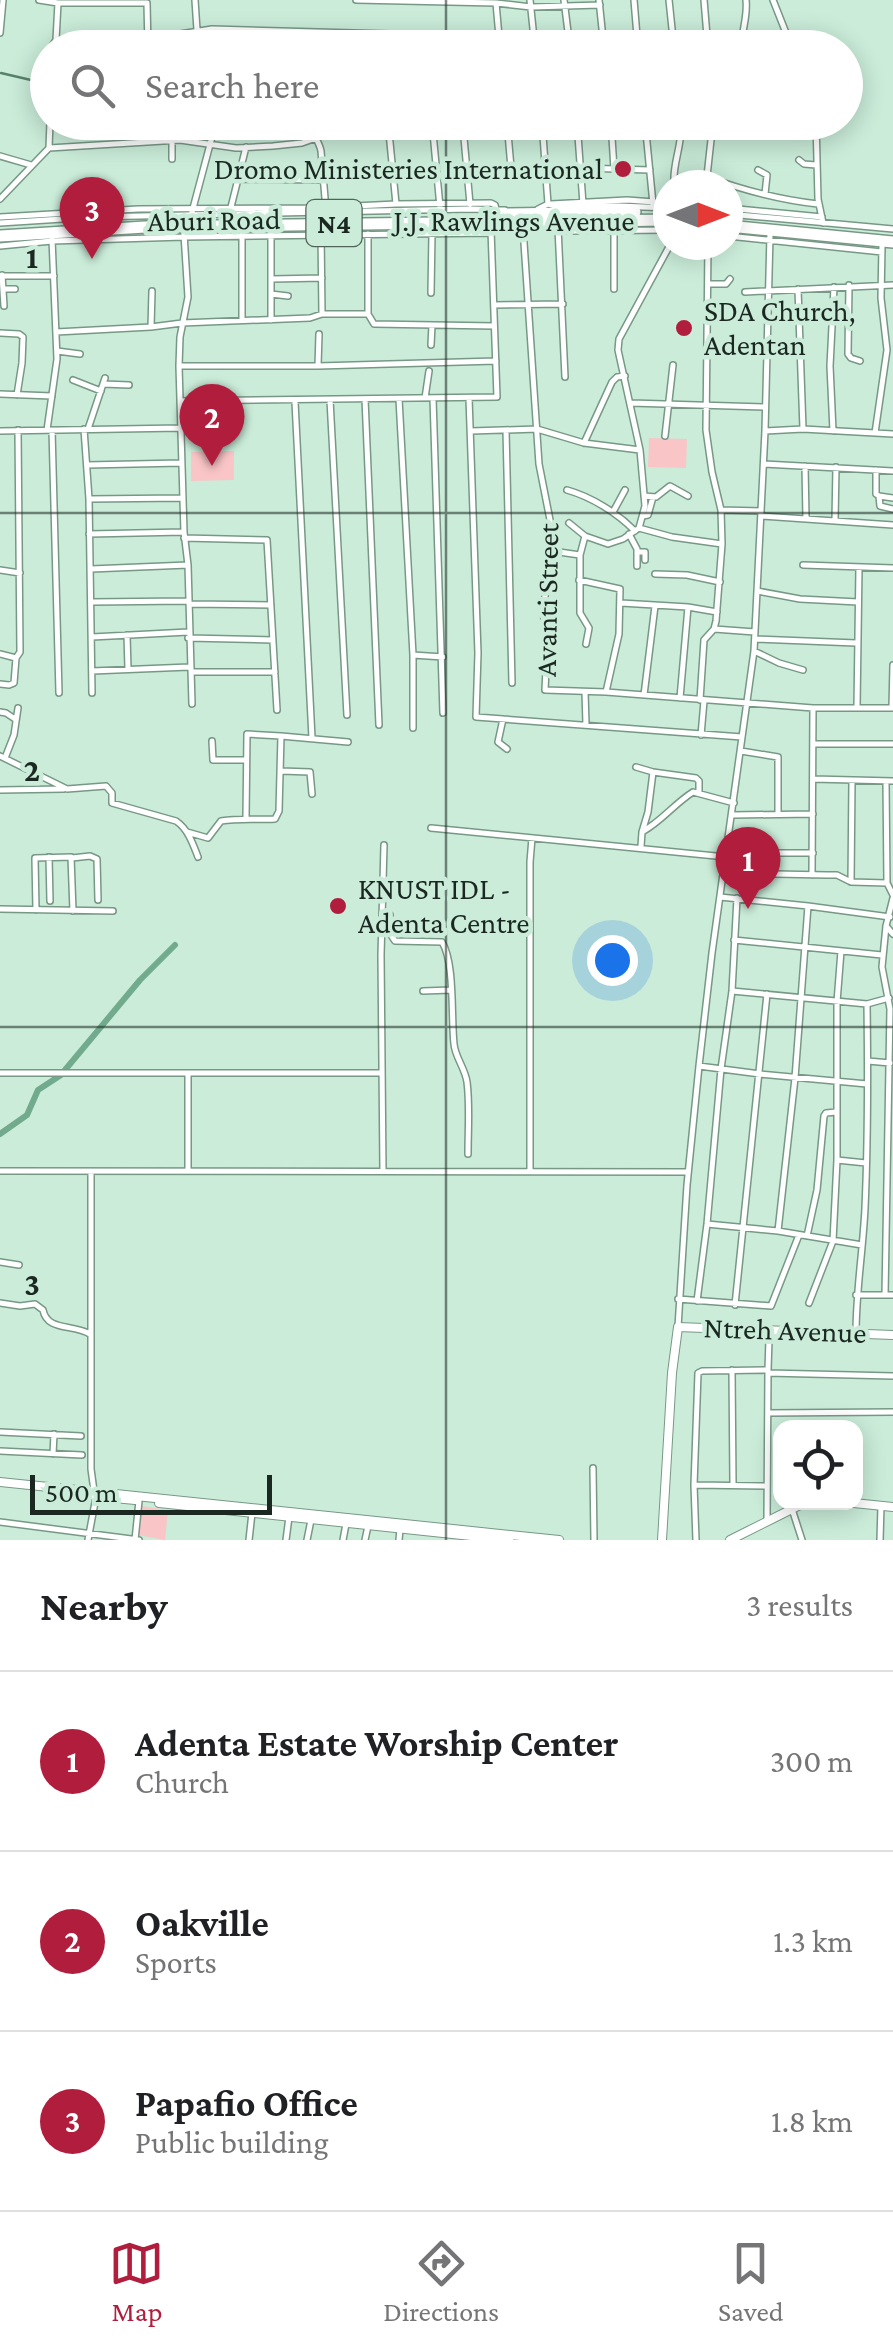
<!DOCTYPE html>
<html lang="en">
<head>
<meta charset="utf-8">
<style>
	:root { --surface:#fff; --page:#f2f2f2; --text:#202124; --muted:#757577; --line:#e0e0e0; --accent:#b11e3d }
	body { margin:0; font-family:"Crimson Pro",serif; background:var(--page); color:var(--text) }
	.controls { position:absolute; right:30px; bottom:30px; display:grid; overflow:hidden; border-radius:20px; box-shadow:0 5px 25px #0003 }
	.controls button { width:90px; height:90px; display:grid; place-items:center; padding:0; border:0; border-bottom:2px solid var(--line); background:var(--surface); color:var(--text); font:50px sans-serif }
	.compass { position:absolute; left:653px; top:170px; width:90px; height:90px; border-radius:50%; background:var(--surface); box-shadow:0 5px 25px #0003; rotate:90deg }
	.scale { position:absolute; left:30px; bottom:25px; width:242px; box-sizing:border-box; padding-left:10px; border:5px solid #1b2821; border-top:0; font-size:28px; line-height:35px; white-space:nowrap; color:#1b2821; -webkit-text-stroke:8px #caecd9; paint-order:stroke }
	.you { position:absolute; left:612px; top:960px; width:35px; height:35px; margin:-25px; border:8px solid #fff; border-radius:50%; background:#1a73e8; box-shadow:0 0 0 15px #1a73e833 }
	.badge { display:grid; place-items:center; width:65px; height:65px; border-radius:50%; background:var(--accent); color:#fff; font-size:32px; font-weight:700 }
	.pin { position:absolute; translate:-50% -82px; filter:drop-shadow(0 2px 5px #0008) }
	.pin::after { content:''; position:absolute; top:52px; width:35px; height:30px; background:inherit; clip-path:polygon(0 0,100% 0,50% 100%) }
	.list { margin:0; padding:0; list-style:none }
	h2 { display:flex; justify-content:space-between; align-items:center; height:130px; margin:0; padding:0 40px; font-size:42px }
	h2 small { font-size:32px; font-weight:400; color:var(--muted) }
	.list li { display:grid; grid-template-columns:65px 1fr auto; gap:30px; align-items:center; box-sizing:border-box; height:180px; padding:0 40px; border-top:2px solid var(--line) }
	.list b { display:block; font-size:38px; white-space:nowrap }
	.list p { margin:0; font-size:32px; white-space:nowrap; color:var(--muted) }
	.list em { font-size:32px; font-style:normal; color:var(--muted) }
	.icon { flex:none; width:55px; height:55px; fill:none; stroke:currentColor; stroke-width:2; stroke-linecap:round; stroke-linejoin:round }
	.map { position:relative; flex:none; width:893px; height:1540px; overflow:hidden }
	.search { position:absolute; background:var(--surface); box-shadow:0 5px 25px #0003; left:30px; right:30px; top:30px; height:110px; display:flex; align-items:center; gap:25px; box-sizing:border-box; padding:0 35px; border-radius:55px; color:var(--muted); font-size:38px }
	.sheet { height:670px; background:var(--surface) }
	nav { display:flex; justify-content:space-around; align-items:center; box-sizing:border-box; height:140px; border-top:2px solid var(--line); background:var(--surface); font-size:28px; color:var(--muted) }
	nav a { display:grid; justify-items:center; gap:5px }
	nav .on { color:var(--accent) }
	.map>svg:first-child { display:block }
	.green { fill:#f9c5c6 }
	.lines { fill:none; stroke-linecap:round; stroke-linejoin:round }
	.stream { stroke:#57836c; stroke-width:2.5 }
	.river { stroke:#71aa8c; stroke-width:6 }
	.minor-casing { stroke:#789886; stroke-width:8 }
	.tertiary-casing { stroke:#789886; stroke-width:10 }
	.trunk-casing { stroke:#789886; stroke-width:14 }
	.minor { stroke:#fff; stroke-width:5 }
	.tertiary { stroke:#fff; stroke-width:8 }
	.trunk { stroke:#fff; stroke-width:11 }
	.grid { fill:none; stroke:#1b2821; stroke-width:2.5; stroke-opacity:0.55 }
	.poi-dot { fill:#b11e3d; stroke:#caecd9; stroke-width:4 }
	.labels { text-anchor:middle; stroke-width:9; stroke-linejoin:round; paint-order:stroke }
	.shield { fill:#caecd9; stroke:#506358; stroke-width:2.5 }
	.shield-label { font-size:28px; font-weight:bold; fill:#1b2821 }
	.poi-label { font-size:30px; fill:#1b2821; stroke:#caecd9; text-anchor:start }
	.street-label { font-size:30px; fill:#1b2821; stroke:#caecd9 }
	.grid-label { font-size:32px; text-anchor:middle; font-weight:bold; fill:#1b2821; stroke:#caecd9; stroke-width:9; stroke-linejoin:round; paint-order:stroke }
</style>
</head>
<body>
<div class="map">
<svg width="893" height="1540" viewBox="0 0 893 1540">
	<rect width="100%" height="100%" fill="#caecd9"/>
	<path class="green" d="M 649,438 L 687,439 L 686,468 L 648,467 Z
		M 234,451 L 234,480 L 191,481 L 191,452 Z
		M 141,1506 L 168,1510 L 165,1540 L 138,1535 Z"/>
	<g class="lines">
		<path class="stream" d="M 1,73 L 48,84"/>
		<path class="river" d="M 65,1070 L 140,980 L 175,945
			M 0,1134 L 27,1115 L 38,1090 L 61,1075"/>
		<g class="minor-casing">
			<path id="minor" d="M 39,0 L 58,3 L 147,3
				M 195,0 L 197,30
				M 356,0 L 496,3 L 531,7 L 600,5
				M 530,0 L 535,48
				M 564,0 L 570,48
				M 599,0 L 604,48
				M 634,0 L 638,48
				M 669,0 L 674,48
				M 704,0 L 708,48
				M 773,0 L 792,48
				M 147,3 L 148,48
				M 496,3 L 500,48
				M 0,33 L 3,0
				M 148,39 L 212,29 L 499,37
				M 52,46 L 56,40 L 58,3
				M 83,48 L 86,44 L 148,44
				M 742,48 C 741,30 748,18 746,0
				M 311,122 C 311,134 319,140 321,151 L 326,210
				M 388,122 L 396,204
				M 432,122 L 440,207
				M 507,122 L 512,179
				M 542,122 L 548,204
				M 577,122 L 583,204
				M 611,122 L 614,169
				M 645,122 L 653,204
				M 793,122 L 795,133
				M 816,122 L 818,199 L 823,223
				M 463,127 L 470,204
				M 766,134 C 786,138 797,131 816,130
				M 745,136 L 748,122
				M 49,148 L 50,122
				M 0,156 L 31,165
				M 172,159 L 172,140
				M 799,160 L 804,164 L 816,165
				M 581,168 L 650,170
				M 758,170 L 767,175 L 765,194
				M 707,177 C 743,190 780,200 818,204
				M 237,179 L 324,180
				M 674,185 C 672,164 683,144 681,122
				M 706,185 L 713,122
				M 0,199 L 49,148 L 180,140 L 236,148 L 273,146 L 302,143 L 316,138
				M 551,204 L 627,200 L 668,203
				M 728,208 L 822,217
				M 538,209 L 548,204 L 559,207 L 619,206 L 668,208
				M 230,211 L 246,147
				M 192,212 L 216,122
				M 728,214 L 893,229
				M 0,217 L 138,209 L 313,208 L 396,204 L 491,203 L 495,205 L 496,209
				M 0,223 L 94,217 L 470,209 L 505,210
				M 506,228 L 575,227
				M 523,228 L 539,464 L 551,525 L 552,551 L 543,609 L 547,648 L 545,690 L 606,692 L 813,708 L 893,708
				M 558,228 L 565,377
				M 614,229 L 614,289
				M 561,231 L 668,230
				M 321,233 L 322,314
				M 184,234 L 188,297 L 180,337 L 179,366 L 184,532 L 188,565 L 192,704
				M 242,234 L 242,320
				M 368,234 L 368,314 L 374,324 L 494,326
				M 728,236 L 882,252
				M 0,246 L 52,241 L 184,237 L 491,233
				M 2,275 L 4,306
				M 0,276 L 54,276
				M 272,279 L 322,278
				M 708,284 L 726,284 L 730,279
				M 849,285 L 848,354 L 851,358 L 860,361
				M 3,289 L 15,289
				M 798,289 L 803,429
				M 745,292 L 893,285
				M 431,293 L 432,233
				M 271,294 L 288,296
				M 494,305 L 563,304
				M 271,320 L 271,234
				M 151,327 L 152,291
				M 56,332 L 151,327 L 182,323 L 310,318 L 322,314 L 368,314
				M 0,333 L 19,334 L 23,337 L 22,363 L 17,395
				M 431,345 L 432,325
				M 57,351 L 80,354
				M 179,366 L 318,366 L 496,361
				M 318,366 L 319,334
				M 73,380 L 101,391
				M 103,384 L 129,385
				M 0,394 L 52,396
				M 425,398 L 429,371
				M 433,398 L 443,713
				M 469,398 L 478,653 L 476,717 L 742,737
				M 365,399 L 379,725
				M 399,399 L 413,655 L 413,728
				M 330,400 L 347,715
				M 180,401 L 497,397 L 491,230
				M 295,402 L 312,738
				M 631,403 L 765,407
				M 84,429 L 89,499 L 92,693
				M 88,429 L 105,378
				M 47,430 L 57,359 L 52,239
				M 52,430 L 59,693
				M 506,430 L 512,683
				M 0,431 L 181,428
				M 471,431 L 537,429 L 584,443 L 640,450
				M 765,431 L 803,429 L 893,434
				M 833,431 L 830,366 L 834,287
				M 875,433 L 887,350 L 881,298 L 882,246
				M 665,436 L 673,365
				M 584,443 L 612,382 L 617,377 L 625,376
				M 764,464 L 893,471
				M 87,465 L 181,463
				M 805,466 L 806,518
				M 876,470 L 876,494 L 879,496 L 880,506 L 893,509
				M 567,490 C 592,497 617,513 635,531
				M 644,496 L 656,497 L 670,486 L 688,496
				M 879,496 L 893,498
				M 89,499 L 183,498
				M 721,510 L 761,511
				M 613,512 L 625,490
				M 643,516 L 648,515 L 653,497
				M 761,516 L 893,525
				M 835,521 L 836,467
				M 569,523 L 585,536
				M 639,528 L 672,537 L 722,544
				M 89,534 L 184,532
				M 629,534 L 637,549 L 637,566
				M 184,538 L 267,540 L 277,710
				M 552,551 L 580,555 L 580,613 L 589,628 L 586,644
				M 638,552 L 645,552 L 645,560
				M 580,555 L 585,536 L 608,544 L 623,539 L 639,528 L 645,506 L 640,450 L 618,350 L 619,339 L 670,245
				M 803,565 L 893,568
				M 91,569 L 188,565
				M 0,570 L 20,573
				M 655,574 L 687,575 L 720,582
				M 579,580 L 620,589 L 619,634 L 606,692
				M 757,591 L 800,599 L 858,602
				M 92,602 L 187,601
				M 621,603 L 688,607 L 717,612
				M 189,604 L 271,605
				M 714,629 L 755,632
				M 127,635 L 128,669
				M 92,637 L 188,632
				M 188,638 L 273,640
				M 755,639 L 856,643
				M 754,651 L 779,663 L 803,670
				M 0,654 L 16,658 L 20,652 L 18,430
				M 413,655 L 443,657
				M 92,671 L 189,667
				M 193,672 L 275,672
				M 0,684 L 9,685 L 14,683 L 16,658
				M 585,692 L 586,724
				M 644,695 L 655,606
				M 680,698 L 688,607
				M 700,700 L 704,640 L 714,629 L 716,621 L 722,544 L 721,510 L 712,472 L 706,430 L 708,245
				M 857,707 L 859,567
				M 892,707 L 893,665
				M 0,712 L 6,713 L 15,719
				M 503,719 L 498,742 L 507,749
				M 701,735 L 704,701
				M 281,736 L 348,742
				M 212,741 L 213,760 L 246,760
				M 813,744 L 893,744
				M 741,751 L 778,757 L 778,814
				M 0,756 L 67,789 L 106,786 L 112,793 L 112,803 L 176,821 C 188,829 193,844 198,857
				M 5,758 L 14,735 L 18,708
				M 636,767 L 653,772 L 696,778 L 699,781 L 699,792
				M 281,771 L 310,772 L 312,794
				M 813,779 L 893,781
				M 852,780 L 851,882 L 887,883 L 893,895
				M 886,781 L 887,883
				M 0,790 L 64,789
				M 732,815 L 813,814
				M 431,828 L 726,857
				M 187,832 L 208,838 L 221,821 C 239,818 256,820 275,819 L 279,811 L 281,736 L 247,734 L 246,818
				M 642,832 L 648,812 L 653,772
				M 641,846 L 642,832 C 662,821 674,804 693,792 L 734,803
				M 727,853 L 813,853
				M 49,857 L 50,901
				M 72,858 L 90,856 L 97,859 L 98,900
				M 723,873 L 827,875 L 837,875 L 849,881
				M 812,875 L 813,708
				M 720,897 L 808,906 L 890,917
				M 0,909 L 113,911
				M 36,910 L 35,858 L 71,857 L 73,911
				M 382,913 L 390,915 L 391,935 L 395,941 L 442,942 C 455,963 451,1017 454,1044 C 455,1057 465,1068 467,1082 C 470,1105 468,1130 468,1154
				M 886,926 L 893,934
				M 734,940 L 882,955
				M 423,991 L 451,990
				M 732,991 L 867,1004 L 889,998
				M 868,1061 L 890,1063
				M 699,1066 L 760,1074 L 867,1084
				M 0,1073 L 382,1073
				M 837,1160 L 866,1163
				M 188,1170 L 188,1073
				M 0,1171 L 687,1172
				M 383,1171 L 381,955 L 384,845
				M 530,1171 L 530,862 L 532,838
				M 91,1172 L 91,1469 L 94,1491
				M 707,1224 L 778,1231 L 862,1245
				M 778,1231 L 795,1078 L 808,906
				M 807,1236 L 817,1190 L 824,1116 L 826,1113 L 836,1112
				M 0,1262 L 19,1265
				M 856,1295 L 893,1295
				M 885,1295 L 890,1009 L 882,967 L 886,926 L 893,898
				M 678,1299 L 771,1306 L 799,1235
				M 697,1301 L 707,1224 L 721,1069 L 732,991 L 737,898
				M 0,1303 L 20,1306 L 35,1304 L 43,1310 C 47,1331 72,1324 90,1334
				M 809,1303 L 833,1241 L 837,1160 L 837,1002 L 841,951
				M 735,1305 L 767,994
				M 678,1327 L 687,1185 L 699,1066 L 712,953 L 754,651 L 765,431 L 770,235
				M 856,1333 C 856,1291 863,1250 865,1208 C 868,1140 868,1072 867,1004
				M 732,1370 L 733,1484
				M 768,1373 L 893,1376
				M 768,1413 L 893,1412
				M 0,1432 L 81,1436
				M 0,1451 L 82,1455
				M 53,1454 L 54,1434
				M 593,1468 L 594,1540
				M 695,1485 L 767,1486
				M 792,1509 L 802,1540
				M 767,1520 L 768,1370 L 769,1339 L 772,1330
				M 0,1522 L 139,1540
				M 88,1540 L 96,1497
				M 135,1540 L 139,1501
				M 249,1540 L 252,1513
				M 286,1540 L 289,1517
				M 307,1540 L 311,1520
				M 343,1540 L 346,1524
				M 365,1540 L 368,1526
				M 399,1540 L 400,1529
				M 696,1540 L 694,1485 L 698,1373 L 702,1371 L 768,1370
				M 880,1540 L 881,1506"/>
		</g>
		<g class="tertiary-casing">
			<path id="tertiary" d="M 0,1482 L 559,1540
				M 94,1496 L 135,1500
				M 844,1502 L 893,1507
				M 159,1503 L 509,1540
				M 662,1540 L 672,1373 L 678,1327 L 893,1335
				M 730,1540 L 806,1502"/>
		</g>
		<g class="trunk-casing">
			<path id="trunk" d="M 504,214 L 635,212
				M 728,226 L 893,242
				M 0,236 L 145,227 L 668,220"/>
		</g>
		<use href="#minor" class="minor"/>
		<use href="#tertiary" class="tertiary"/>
		<use href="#trunk" class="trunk"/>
	</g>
	<path class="grid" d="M 446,0 L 446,48M 446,122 L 446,1540M 0,513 L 893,513M 0,1027 L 893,1027"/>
	<g class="poi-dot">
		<circle cx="623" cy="169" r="10"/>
		<circle cx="684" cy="328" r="10"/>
		<circle cx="338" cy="906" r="10"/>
	</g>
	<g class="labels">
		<rect class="shield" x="306.5" y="200" width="55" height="46" rx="8"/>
		<g class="shield-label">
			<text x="334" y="233">N4</text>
		</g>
		<g class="poi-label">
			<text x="603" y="179" text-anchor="end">Dromo Ministeries International</text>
			<text x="704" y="321">SDA Church,<tspan x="704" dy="34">Adentan</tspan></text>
			<text x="358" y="899">KNUST IDL -<tspan x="358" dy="34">Adenta Centre</tspan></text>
		</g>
		<g class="street-label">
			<text transform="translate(214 220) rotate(-1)" y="10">Aburi Road</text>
			<text x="514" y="231">J.J. Rawlings Avenue</text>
			<text transform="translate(547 600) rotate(-89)" y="10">Avanti Street</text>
			<text transform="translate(785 1330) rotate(2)" y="10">Ntreh Avenue</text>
		</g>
	</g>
	<g class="grid-label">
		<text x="32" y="268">1</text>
		<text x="32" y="781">2</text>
		<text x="32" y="1295">3</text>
	</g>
</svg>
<div class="controls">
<button><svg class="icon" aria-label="locate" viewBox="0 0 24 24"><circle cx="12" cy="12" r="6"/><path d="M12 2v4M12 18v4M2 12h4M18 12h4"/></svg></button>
</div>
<svg class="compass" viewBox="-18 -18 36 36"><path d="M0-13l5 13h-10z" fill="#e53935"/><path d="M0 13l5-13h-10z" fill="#757577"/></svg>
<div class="scale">500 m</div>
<div class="you"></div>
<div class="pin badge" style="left:748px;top:909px">1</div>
<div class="pin badge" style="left:212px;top:466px">2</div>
<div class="pin badge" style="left:92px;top:259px">3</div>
<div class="search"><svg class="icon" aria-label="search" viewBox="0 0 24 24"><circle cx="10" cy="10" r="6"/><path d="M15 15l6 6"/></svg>Search here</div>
</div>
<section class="sheet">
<h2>Nearby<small>3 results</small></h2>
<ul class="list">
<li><span class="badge">1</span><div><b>Adenta Estate Worship Center</b><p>Church</p></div><em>300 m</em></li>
<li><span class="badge">2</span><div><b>Oakville</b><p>Sports</p></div><em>1.3 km</em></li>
<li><span class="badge">3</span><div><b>Papafio Office</b><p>Public building</p></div><em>1.8 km</em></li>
</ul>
</section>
<nav>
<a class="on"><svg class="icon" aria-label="map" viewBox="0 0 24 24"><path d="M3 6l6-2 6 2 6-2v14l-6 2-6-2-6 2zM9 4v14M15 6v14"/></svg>Map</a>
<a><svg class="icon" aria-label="directions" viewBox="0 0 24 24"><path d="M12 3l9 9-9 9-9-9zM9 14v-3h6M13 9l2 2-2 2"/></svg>Directions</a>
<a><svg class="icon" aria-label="saved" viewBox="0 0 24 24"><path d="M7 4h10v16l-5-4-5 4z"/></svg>Saved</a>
</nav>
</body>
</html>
